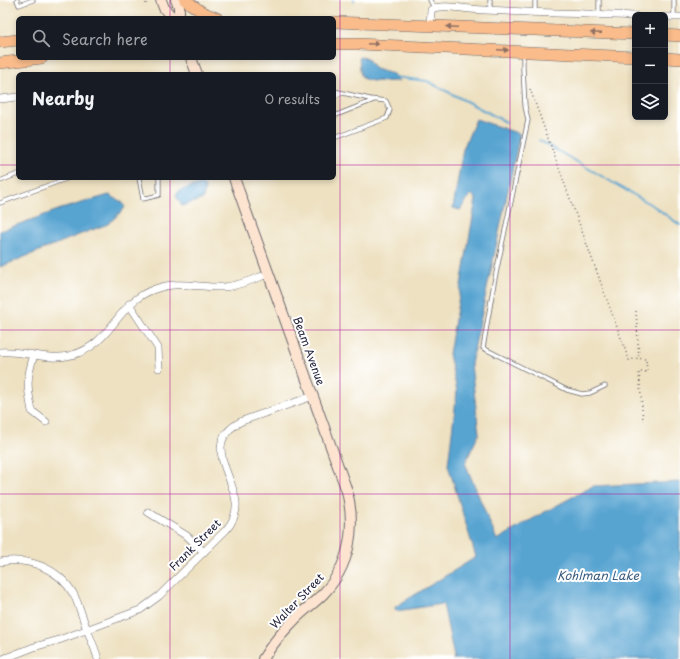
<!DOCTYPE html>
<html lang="en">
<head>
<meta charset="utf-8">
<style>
	:root { --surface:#171b24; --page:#20242c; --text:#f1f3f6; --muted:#9ea1a6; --line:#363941 }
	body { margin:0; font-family:"Playpen Sans",sans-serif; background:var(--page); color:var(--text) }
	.controls { position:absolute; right:12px; top:12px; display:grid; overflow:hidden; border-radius:6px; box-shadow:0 2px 6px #0003 }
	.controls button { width:36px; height:36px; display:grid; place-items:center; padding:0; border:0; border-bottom:1px solid var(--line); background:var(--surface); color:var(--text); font:20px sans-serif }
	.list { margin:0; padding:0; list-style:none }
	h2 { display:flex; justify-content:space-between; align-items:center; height:52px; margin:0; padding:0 16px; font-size:17px }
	h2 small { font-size:13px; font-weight:400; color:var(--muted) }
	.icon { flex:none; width:22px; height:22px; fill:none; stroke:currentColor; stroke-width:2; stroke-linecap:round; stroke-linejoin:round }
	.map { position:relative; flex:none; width:680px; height:659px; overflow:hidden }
	.search { position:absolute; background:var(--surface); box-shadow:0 2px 6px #0003; left:16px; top:16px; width:320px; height:44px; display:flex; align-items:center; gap:10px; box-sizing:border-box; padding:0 14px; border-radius:6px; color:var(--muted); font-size:15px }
	.panel { position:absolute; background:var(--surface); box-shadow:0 2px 6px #0003; left:16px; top:72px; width:320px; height:108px; border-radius:6px }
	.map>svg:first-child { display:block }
	.water { fill:#58a4d1; stroke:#3d6386 }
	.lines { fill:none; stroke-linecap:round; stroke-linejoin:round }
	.stream { stroke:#58a4d1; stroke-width:2 }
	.lane-casing { stroke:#69656a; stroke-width:5 }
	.street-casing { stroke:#69656a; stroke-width:8 }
	.secondary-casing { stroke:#69656a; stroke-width:12 }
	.primary-casing { stroke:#69656a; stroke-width:12 }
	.path { stroke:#69656a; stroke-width:1.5; stroke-dasharray:1 3; stroke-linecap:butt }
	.lane { stroke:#fff; stroke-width:3.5 }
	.street { stroke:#fff; stroke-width:7 }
	.secondary { stroke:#fde4d1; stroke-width:10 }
	.primary { stroke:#fabc8b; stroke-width:11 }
	.oneway { fill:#8e6f63 }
	.grid { fill:none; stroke:#b5179e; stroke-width:1; stroke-opacity:0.55 }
	.labels { text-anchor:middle; stroke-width:4; stroke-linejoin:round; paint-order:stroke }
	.street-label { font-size:11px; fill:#22223b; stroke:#fff }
	.water-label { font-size:12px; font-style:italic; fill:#3a5c7e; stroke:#fff }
</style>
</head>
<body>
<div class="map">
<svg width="680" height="659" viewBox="0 0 680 659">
	<rect width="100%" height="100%" fill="#fff"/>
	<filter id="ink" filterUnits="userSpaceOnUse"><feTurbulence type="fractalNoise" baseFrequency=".025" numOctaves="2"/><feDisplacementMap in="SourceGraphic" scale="8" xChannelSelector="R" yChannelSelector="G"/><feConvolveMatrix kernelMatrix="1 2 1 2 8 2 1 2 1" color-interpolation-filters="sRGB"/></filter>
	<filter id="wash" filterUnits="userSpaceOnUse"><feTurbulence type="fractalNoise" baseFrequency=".012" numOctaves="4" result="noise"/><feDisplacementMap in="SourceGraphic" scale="16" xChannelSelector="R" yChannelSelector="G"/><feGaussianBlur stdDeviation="0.9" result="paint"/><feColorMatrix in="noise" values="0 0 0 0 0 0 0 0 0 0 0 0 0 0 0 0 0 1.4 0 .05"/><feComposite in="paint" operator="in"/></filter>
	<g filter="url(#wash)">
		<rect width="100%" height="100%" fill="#eee1c1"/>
		<path class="water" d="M 359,57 L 367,58 L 375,69 L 393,74 L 399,81 C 392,81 365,83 362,77 C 359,72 360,63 359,57 Z
			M 476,119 L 520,134 L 471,364 L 479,434 L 465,463 L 497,540 L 541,514 L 593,486 L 680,482 L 680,659 L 452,659 L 454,657 L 443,604 L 396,611 L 395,607 L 476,557 L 448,465 L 457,391 L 449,354 L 476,199 L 471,194 L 460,210 L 453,208 L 463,149 Z
			M 201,183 L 205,187 L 203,199 L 182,206 L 176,196 L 179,191 Z
			M 109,195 L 122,202 L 125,208 L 108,224 L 81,234 L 0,267 L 0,231 L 61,209 Z"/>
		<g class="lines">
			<path class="stream" d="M 354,0 L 354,1
				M 394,77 L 427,81 L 506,122
				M 539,140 L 655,207 L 680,225"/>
		</g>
	</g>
	<g filter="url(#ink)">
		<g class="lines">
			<g class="lane-casing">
				<path id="lane" d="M 17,0 L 19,5 L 33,0
					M 430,0 L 434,8
					M 535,0 L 535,12
					M 490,11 L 490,0
					M 599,14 L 599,0
					M 674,17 L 674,0
					M 523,54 L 523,69 L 525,106 L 528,120 L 494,283 L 483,348 L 567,390 L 582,394 L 590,393 L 605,386
					M 334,91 L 370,99 L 386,101 L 390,110 L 387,118 L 334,138
					M 334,96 L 342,93
					M 334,116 L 374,100
					M 59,178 L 60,181 L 69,178
					M 139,178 L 143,199 L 159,195 L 159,178
					M 0,181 L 18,174
					M 0,203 L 60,181"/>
			</g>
			<g class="street-casing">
				<path id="street" d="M 665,17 L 680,17
					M 430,26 L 431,10 C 438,4 461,8 470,9 C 525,13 580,13 635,16
					M 0,99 L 18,97
					M 129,304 L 158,348 L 159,368
					M 0,352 C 25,350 47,362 72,355 C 112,345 116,302 155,289 C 178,280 200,288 224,287 C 239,286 254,279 268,274
					M 34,355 C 26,379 27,387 32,411 L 46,422
					M 148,512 L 187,536 L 204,552
					M 0,562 C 29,557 59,568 74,595 C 79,605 82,616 86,627 C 90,637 95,648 98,659
					M 3,659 L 34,647 L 59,640 L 140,610 L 159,596 L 226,530 C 233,522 237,513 236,502 C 232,472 201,442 242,421 L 313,396"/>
			</g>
			<g class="secondary-casing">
				<path id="secondary" d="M 161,0 L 164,8 L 173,18
					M 176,0 L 179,6 L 179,18
					M 191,58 L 197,74
					M 234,178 L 347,491 C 356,528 350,566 323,594 C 314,603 304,610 296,618 C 283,631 272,644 263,659"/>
			</g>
			<g class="primary-casing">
				<path id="primary" d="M 185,0 L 202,12 L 217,18
					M 334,22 L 635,34
					M 665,35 L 680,36
					M 0,42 L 18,40
					M 334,44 L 358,44 L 635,57
					M 665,58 L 680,59
					M 0,63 L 42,58"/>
			</g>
			<path class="path" d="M 146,4 L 146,0
				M 530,89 L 629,360 L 639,358 L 642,359 L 646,359 L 647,372 L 639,372 L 643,421
				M 636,311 L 639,358"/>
			<use href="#lane" class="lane"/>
			<use href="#street" class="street"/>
			<use href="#secondary" class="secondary"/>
			<use href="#primary" class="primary"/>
		</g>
		<defs><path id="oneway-solid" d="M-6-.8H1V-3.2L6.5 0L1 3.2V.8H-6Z"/></defs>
		<g class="oneway">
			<use href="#oneway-solid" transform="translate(452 27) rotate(-178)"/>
			<use href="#oneway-solid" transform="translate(596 33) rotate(-178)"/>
			<use href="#oneway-solid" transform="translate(373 44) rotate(3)"/>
			<use href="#oneway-solid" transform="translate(503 50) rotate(3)"/>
		</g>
	</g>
	<path class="grid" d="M 170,0 L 170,18M 340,0 L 340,659M 510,0 L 510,659M 170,58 L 170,74M 0,165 L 18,165M 334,165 L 680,165M 170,178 L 170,659M 0,330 L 680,330M 0,494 L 680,494"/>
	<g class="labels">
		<g class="street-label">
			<text transform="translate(309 351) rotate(70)" y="4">Beam Avenue</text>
			<text transform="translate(195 545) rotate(-45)" y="4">Frank Street</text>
			<text transform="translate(297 601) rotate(-46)" y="4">Walter Street</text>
		</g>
		<g class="water-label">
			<text x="598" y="580">Kohlman Lake</text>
		</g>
	</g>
</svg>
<div class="controls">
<button>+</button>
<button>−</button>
<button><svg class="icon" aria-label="layers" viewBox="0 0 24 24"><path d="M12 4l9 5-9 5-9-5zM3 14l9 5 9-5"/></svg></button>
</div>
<div class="search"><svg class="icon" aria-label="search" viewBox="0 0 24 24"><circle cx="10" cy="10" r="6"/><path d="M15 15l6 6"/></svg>Search here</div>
<section class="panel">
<h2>Nearby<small>0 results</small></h2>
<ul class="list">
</ul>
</section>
</div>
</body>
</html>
